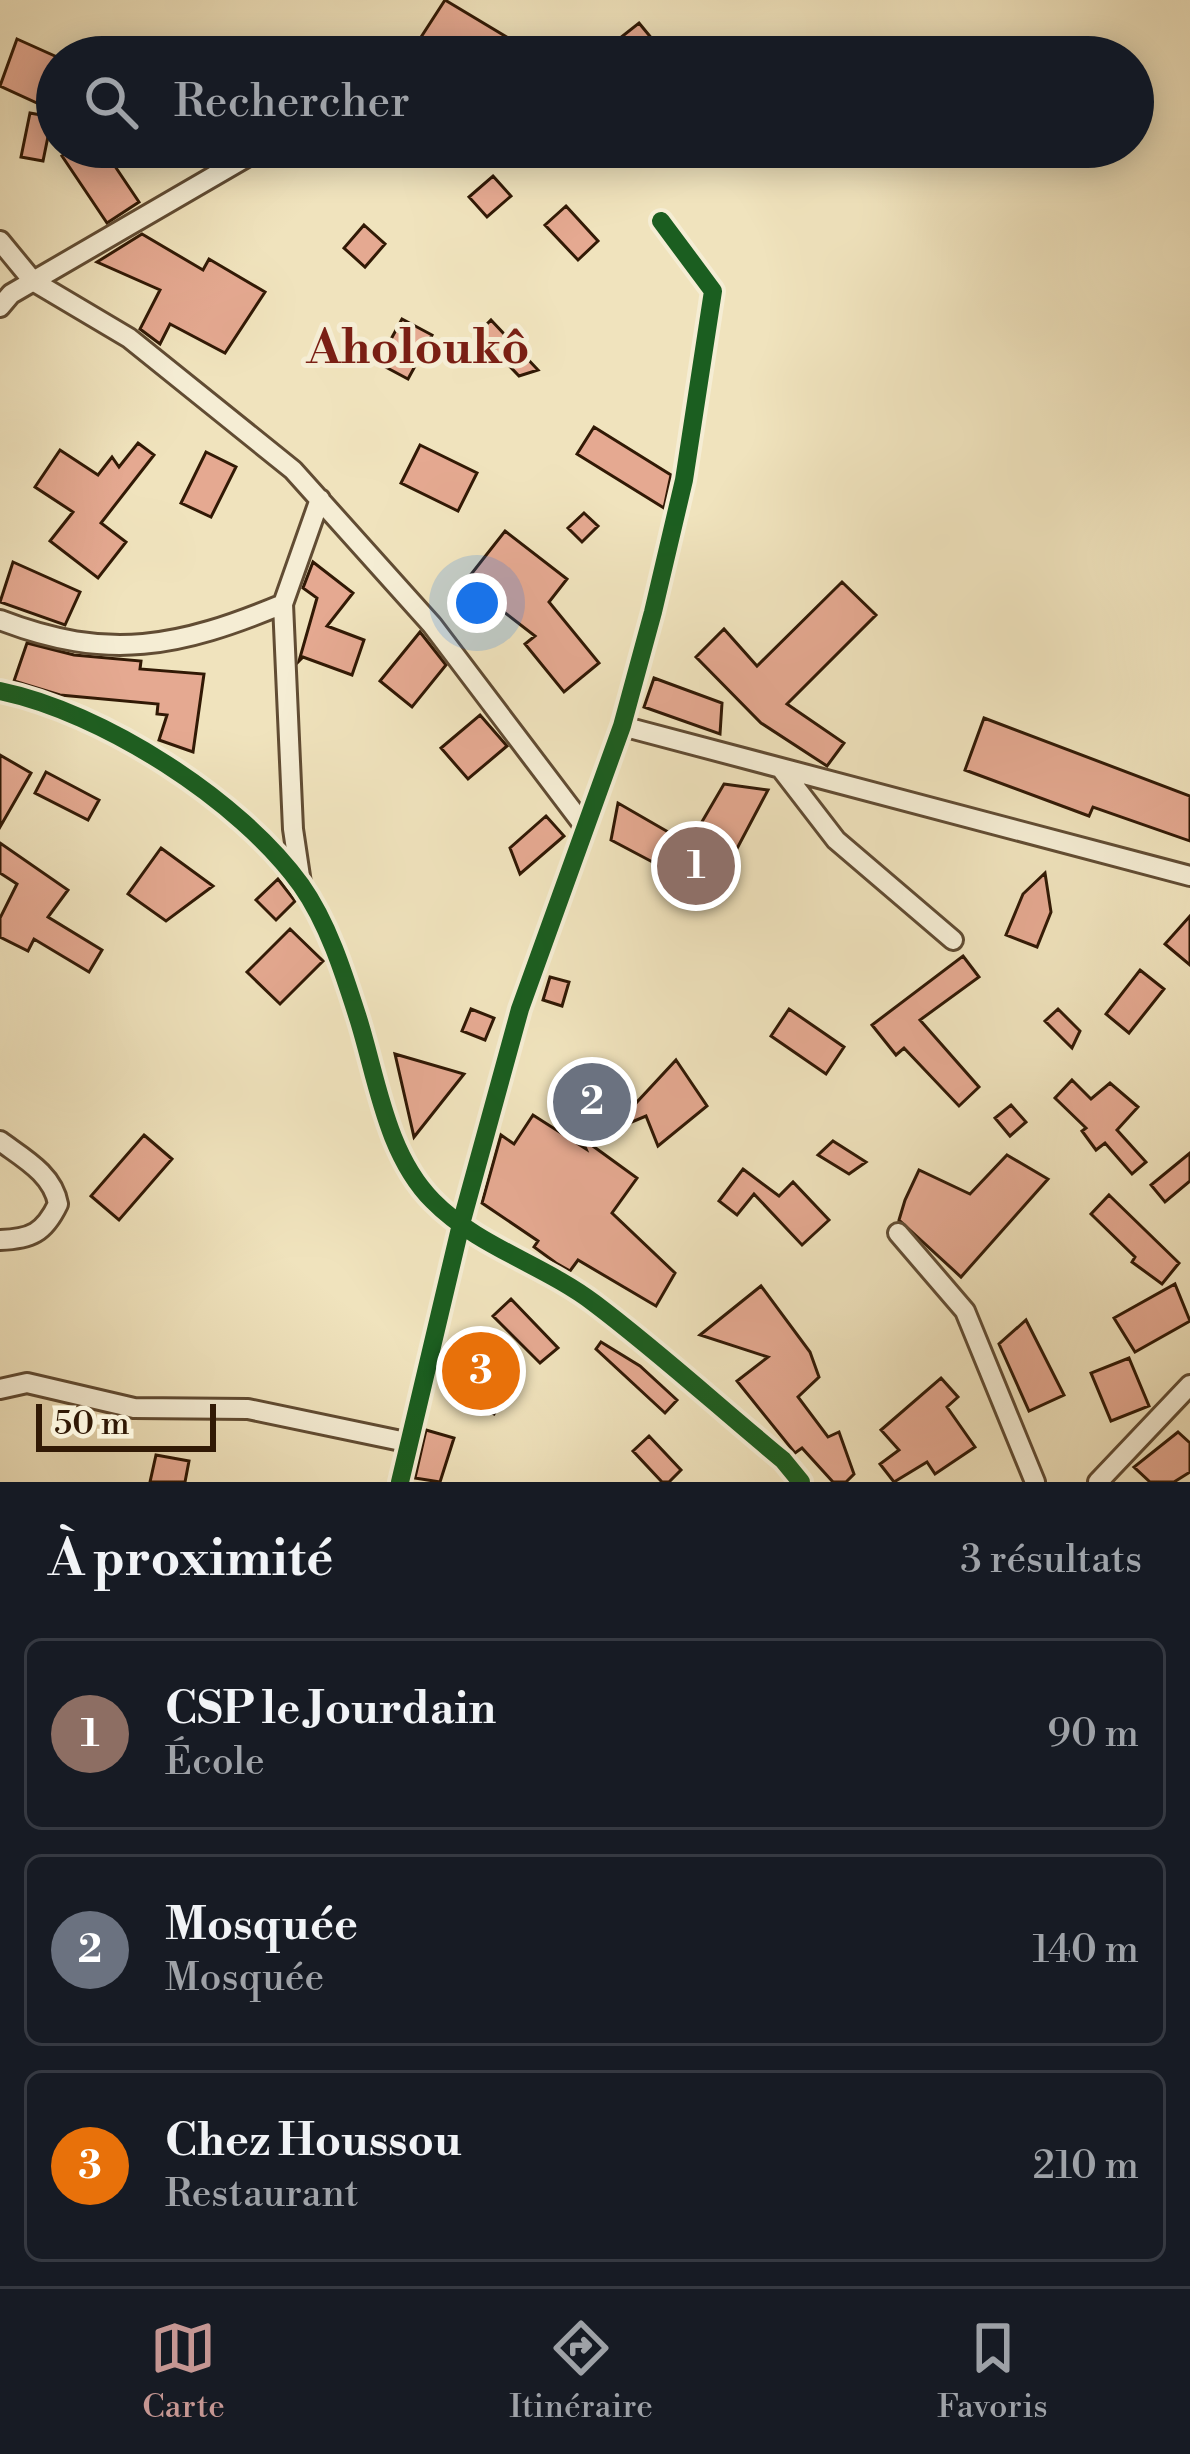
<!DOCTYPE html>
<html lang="fr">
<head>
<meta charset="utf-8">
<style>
	:root { --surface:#171b24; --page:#242831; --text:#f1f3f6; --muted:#9ea1a6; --line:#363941; --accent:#c59692 }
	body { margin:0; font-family:"Libre Bodoni",serif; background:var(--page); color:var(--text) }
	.scale { position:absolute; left:36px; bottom:30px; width:180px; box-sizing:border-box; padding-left:12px; border:6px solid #311905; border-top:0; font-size:33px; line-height:42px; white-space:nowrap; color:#311905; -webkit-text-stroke:9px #f5edd4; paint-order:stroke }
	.you { position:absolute; left:477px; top:603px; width:42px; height:42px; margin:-30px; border:9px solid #fff; border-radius:50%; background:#1a73e8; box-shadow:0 0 0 18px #1a73e833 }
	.badge { display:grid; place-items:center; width:78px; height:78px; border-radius:50%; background:var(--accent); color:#fff; font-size:39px; font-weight:700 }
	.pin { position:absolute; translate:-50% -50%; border:6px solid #fff; box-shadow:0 3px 12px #0006 }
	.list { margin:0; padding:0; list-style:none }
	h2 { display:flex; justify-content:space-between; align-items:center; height:156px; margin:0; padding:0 48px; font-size:51px }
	h2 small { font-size:39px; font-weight:400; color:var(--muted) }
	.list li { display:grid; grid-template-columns:78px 1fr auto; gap:36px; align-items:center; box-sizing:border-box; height:192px; margin:0 24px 24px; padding:0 24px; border:3px solid var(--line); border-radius:18px }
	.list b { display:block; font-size:45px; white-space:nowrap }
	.list p { margin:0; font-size:39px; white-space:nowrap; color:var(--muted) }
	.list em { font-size:39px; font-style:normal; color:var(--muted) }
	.icon { flex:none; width:66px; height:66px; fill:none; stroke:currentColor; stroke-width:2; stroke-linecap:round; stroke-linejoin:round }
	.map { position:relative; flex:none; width:1190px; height:1482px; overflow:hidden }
	.search { position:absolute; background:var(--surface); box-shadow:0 6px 30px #0003; left:36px; right:36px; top:36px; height:132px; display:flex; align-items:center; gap:30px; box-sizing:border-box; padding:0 42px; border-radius:66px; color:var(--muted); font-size:45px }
	.sheet { height:804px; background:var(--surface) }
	nav { display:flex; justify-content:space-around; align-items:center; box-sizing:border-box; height:168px; border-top:3px solid var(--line); background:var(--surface); font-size:33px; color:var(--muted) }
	nav a { display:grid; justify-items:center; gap:6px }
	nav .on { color:var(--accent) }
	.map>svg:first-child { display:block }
	.building { fill:#e5a991; stroke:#311905; stroke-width:3 }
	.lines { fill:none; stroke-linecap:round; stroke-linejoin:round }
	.minor-casing { stroke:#614c33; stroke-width:24 }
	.minor { stroke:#f5edd4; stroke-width:18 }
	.cycleway-casing { stroke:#f5edd4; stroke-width:26 }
	.cycleway { stroke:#1b5e20; stroke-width:18 }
	.labels { text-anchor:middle; stroke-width:10; stroke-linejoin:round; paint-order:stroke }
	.quarter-label { font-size:48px; font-weight:bold; fill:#7a1f14; stroke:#f5edd4 }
</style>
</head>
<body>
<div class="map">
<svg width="1190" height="1482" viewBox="0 0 1190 1482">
	<rect width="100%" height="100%" fill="#f0e3bd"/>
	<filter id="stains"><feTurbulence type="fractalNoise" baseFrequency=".00167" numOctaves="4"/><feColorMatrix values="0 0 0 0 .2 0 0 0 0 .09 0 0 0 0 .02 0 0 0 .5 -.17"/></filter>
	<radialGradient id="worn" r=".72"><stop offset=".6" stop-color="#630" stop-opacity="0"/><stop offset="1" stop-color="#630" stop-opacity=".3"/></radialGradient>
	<path class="building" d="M 445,0 L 540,57 L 429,57 L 414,48 Z
		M 639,23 L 667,57 L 596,57 Z
		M 17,39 L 57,57 L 37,103 L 0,86 Z
		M 30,113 L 52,117 L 43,161 L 21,157 Z
		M 76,147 L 102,147 L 139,202 L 107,223 L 62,156 Z
		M 493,176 L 511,196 L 487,217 L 469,197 Z
		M 566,206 L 598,241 L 578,260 L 545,225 Z
		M 364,225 L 385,244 L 365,267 L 344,248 Z
		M 142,234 L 203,270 L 209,259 L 265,292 L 225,353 L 170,324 L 160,344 L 140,329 L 160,290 L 97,262 Z
		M 402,319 L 432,335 L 408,379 L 378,363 Z
		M 491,320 L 538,370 L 519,376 L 478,333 Z
		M 594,427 L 671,475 L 664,508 L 577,454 Z
		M 138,443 L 154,455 L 101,523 L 126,542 L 98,578 L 50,541 L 73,512 L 35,487 L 60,450 L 98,475 L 112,457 L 119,467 Z
		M 420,445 L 477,473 L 458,511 L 401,483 Z
		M 206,452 L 236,467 L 211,517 L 181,503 Z
		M 584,513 L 598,526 L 582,542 L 568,528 Z
		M 505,531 L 567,579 L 549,602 L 599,663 L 564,692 L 525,644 L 535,636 L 465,582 Z
		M 13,562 L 80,592 L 65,625 L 0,602 Z
		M 313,562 L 353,593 L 327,626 L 364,640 L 352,675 L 303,657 L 299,661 L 317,598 L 303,588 Z
		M 842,582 L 876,615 L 787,704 L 844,743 L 827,766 L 761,723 L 696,657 L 724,629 L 757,666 Z
		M 420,632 L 446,665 L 412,707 L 380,681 Z
		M 27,643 L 74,655 L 141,661 L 140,669 L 204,674 L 193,752 L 159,740 L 167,715 L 157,714 L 158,704 L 60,695 L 14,681 Z
		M 654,678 L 722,703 L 720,734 L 644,707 Z
		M 480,715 L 507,746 L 468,779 L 441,748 Z
		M 984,718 L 1190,796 L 1190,841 L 1093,807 L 1089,816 L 965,770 Z
		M 0,755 L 31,773 L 0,827 Z
		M 46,772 L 99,800 L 88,820 L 35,793 Z
		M 724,784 L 768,790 L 713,894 L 611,840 L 618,803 L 689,844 Z
		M 546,816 L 564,836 L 520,874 L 510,848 Z
		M 0,843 L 68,890 L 48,917 L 102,950 L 89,972 L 34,939 L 28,951 L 0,937 L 0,918 L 17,884 L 0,873 Z
		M 161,848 L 213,886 L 166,921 L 128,894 Z
		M 1045,873 L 1051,912 L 1037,947 L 1006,935 L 1023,894 Z
		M 278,879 L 295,901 L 276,920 L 256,900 Z
		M 1190,916 L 1190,965 L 1165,944 Z
		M 290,929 L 323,961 L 280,1004 L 247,972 Z
		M 963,956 L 979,977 L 920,1020 L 979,1087 L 959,1106 L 904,1048 L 896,1055 L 872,1025 Z
		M 1140,970 L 1164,989 L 1129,1033 L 1106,1014 Z
		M 550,977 L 569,982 L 562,1006 L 543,1000 Z
		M 471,1009 L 494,1018 L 485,1040 L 462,1031 Z
		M 789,1009 L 844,1047 L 826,1074 L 771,1036 Z
		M 1058,1009 L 1080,1031 L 1072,1048 L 1045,1021 Z
		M 395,1054 L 464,1074 L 414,1137 Z
		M 676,1060 L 707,1106 L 658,1146 L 646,1116 L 586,1141 L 637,1178 L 612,1213 L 675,1273 L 656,1306 L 578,1260 L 570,1271 L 556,1263 L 534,1247 L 538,1241 L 482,1203 L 501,1135 L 514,1144 L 533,1115 L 586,1149 L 566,1101 L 611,1083 L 624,1116 Z
		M 1072,1080 L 1091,1099 L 1110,1083 L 1138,1107 L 1117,1130 L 1146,1162 L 1132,1174 L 1105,1143 L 1096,1150 L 1082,1131 L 1086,1128 L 1055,1098 Z
		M 1011,1105 L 1026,1122 L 1010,1136 L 995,1118 Z
		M 144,1135 L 172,1159 L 119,1220 L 91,1196 Z
		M 833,1141 L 866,1162 L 849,1174 L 818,1155 Z
		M 1190,1153 L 1190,1181 L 1165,1202 L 1151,1185 Z
		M 1007,1155 L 1048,1179 L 961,1277 L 899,1220 L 905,1200 L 919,1170 L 970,1194 Z
		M 743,1169 L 779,1196 L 793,1182 L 829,1220 L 802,1245 L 754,1194 L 737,1215 L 719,1201 Z
		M 1109,1195 L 1179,1263 L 1162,1284 L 1132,1262 L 1135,1257 L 1091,1214 Z
		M 1175,1284 L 1190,1321 L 1135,1352 L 1114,1318 Z
		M 761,1286 L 810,1352 L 819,1377 L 798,1397 L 828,1437 L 839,1432 L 854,1474 L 846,1482 L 833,1482 L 802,1448 L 795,1453 L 737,1381 L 768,1357 L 700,1335 Z
		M 511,1299 L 558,1348 L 540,1363 L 493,1316 Z
		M 1026,1320 L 1064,1395 L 1029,1411 L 999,1344 Z
		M 601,1342 L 640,1366 L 677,1400 L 665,1413 L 596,1349 Z
		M 1129,1358 L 1149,1406 L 1111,1421 L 1091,1373 Z
		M 469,1359 L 512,1385 L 494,1414 L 451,1388 Z
		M 941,1378 L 958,1397 L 947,1407 L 975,1447 L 935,1474 L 927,1462 L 894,1482 L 880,1464 L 899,1450 L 881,1430 Z
		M 426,1430 L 454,1438 L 440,1482 L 415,1478 Z
		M 1178,1432 L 1190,1443 L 1190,1472 L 1174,1482 L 1150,1482 L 1134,1467 Z
		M 649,1436 L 681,1470 L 669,1482 L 662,1482 L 633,1451 Z
		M 156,1455 L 189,1461 L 185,1482 L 150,1482 Z"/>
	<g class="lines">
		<g class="minor-casing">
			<path id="minor" d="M 0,241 L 33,281 L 129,338 L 293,470 L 432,625 L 585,827
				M 0,307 L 11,294 L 264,147
				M 0,620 C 109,662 179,647 283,604
				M 0,691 C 102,712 240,800 301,885 C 328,923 344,974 358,1018 C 377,1078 386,1154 433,1201 C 477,1246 544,1265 594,1303 C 659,1352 720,1408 783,1460 L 801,1482
				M 622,726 L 1190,876
				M 782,770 L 836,840 L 953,940
				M 301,883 L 293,829 L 283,604 L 320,499
				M 0,1141 C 23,1158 53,1174 58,1204 C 44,1233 31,1239 0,1240
				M 898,1233 L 965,1311 L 1035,1482
				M 0,1389 L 27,1383 L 134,1408 L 248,1409 L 406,1442
				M 400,1482 L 461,1224 L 520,1009 L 622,726 L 653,612 L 684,480 L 713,291 L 661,221
				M 1098,1482 L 1190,1385"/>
		</g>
		<use href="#minor" class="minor"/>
		<g class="cycleway-casing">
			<path id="cycleway" d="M 0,691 C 102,712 240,800 301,885 C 328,923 344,974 358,1018 C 377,1078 386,1154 433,1201 C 477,1246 544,1265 594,1303 C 659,1352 720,1408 783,1460 L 801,1482
				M 400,1482 L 461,1224 L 520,1009 L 622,726 L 653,612 L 684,480 L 713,291 L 661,221"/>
		</g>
		<use href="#cycleway" class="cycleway"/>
	</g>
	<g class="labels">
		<g class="quarter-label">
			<text x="418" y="363">Aholoukô</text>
		</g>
	</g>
	<rect width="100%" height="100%" filter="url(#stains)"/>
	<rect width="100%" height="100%" fill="url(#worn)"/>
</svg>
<div class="scale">50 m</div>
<div class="you"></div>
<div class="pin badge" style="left:696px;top:866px;background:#8d6e63">1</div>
<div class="pin badge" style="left:592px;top:1102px;background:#6b7280">2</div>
<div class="pin badge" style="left:481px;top:1371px;background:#e8710a">3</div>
<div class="search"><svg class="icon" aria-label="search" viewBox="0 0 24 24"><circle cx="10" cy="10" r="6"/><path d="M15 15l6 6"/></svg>Rechercher</div>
</div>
<section class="sheet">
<h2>À proximité<small>3 résultats</small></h2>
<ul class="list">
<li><span class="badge" style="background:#8d6e63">1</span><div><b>CSP le Jourdain</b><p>École</p></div><em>90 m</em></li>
<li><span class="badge" style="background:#6b7280">2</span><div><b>Mosquée</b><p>Mosquée</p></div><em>140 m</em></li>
<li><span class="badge" style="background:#e8710a">3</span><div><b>Chez Houssou</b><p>Restaurant</p></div><em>210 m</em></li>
</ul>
</section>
<nav>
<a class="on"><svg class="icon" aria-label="map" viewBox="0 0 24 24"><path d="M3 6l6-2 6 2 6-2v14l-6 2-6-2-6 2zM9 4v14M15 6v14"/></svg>Carte</a>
<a><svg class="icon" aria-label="directions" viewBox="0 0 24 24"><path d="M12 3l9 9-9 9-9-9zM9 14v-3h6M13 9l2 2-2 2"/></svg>Itinéraire</a>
<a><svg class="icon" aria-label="saved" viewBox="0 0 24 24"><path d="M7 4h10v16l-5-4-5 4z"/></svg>Favoris</a>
</nav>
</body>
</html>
